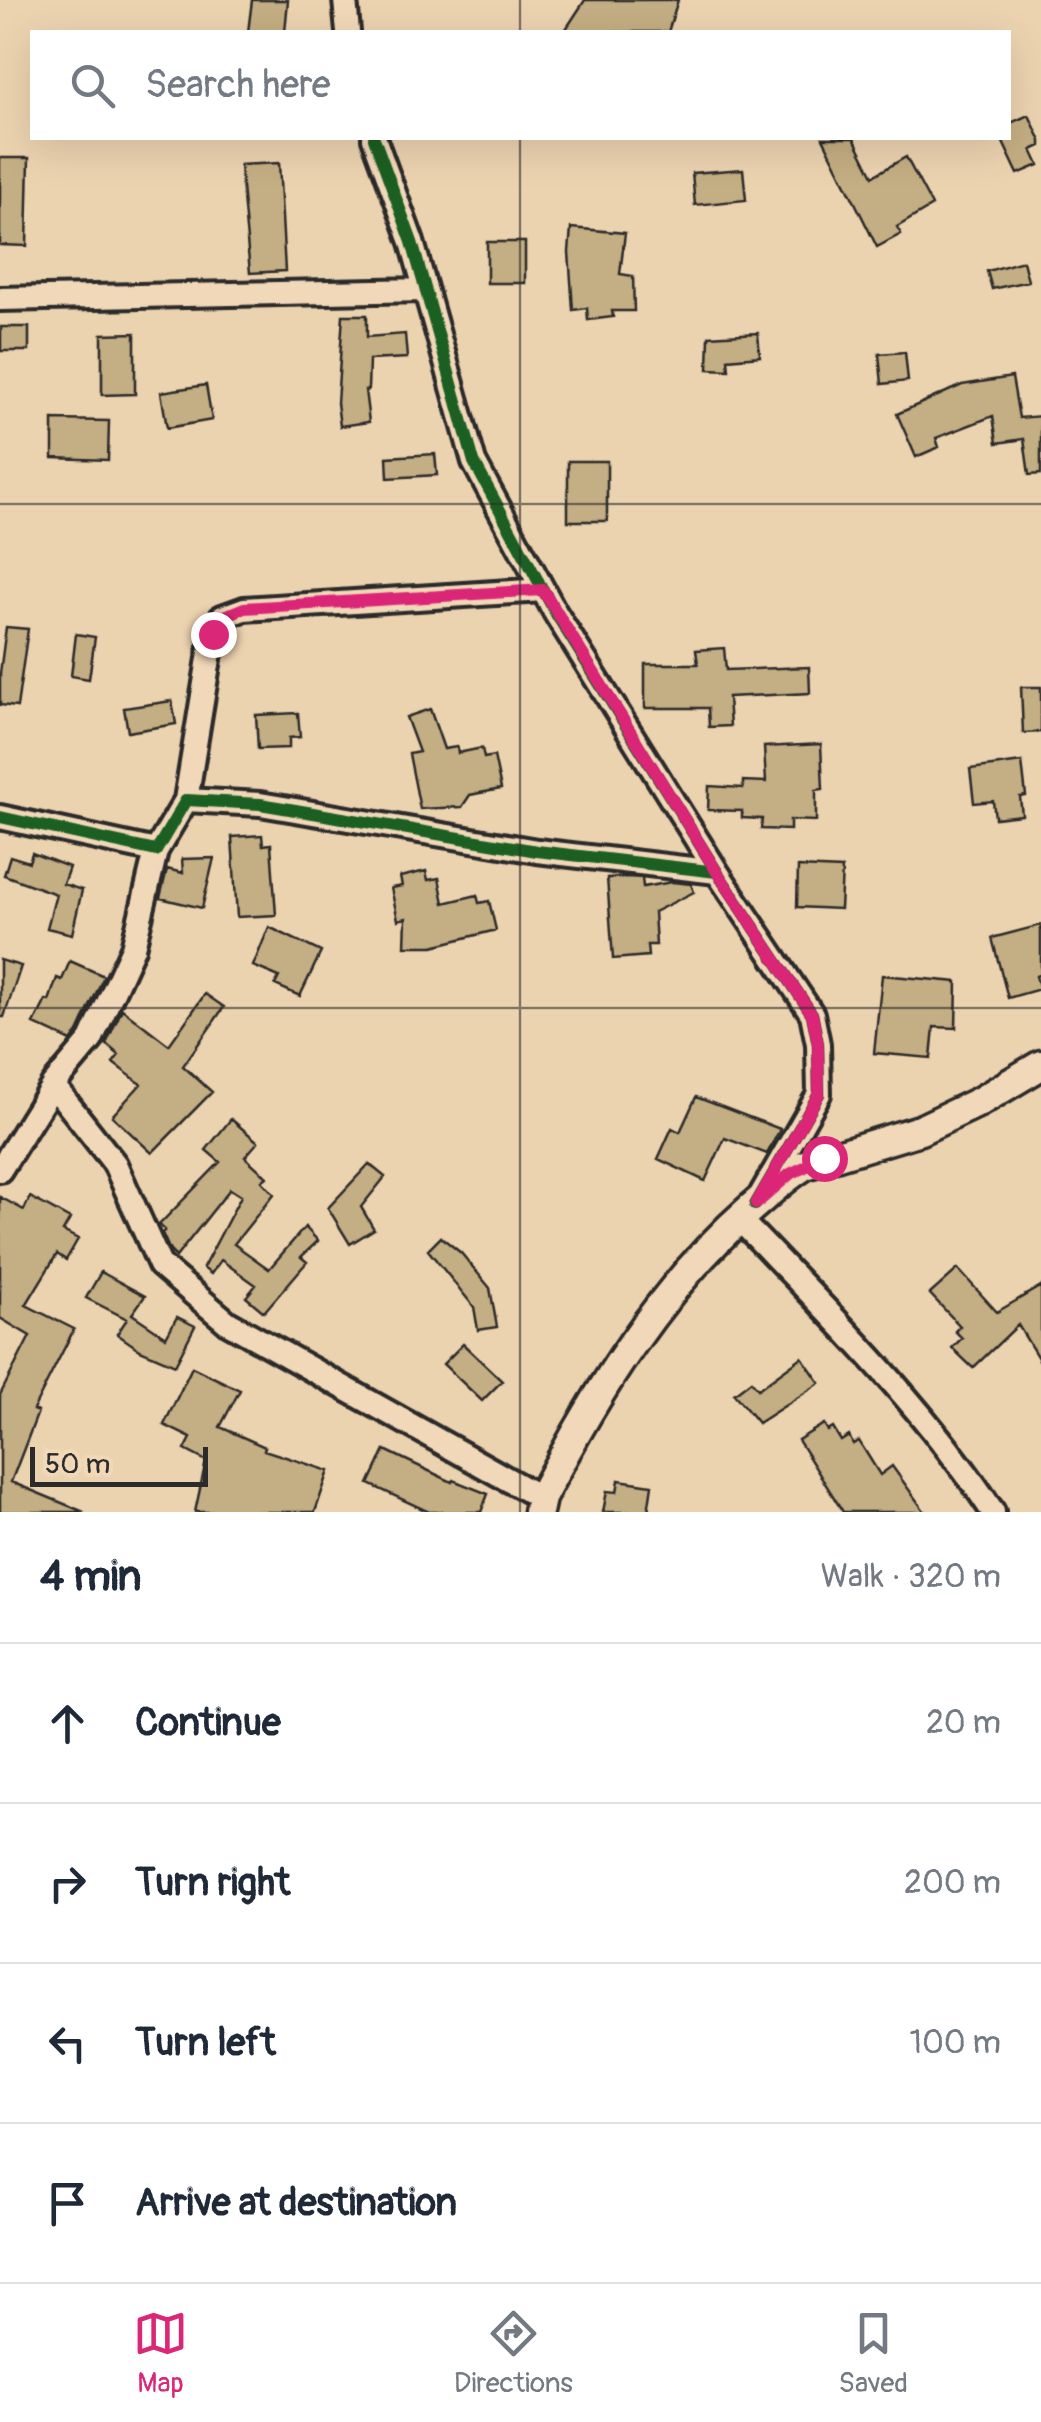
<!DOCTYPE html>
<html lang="en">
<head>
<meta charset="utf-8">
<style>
	:root { --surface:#fff; --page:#f6f6f7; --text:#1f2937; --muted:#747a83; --line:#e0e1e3; --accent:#db2777 }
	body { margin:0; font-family:Pangolin,sans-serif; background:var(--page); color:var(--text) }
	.scale { position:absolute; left:30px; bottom:25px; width:178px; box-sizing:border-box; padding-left:10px; border:5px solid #2b2b2b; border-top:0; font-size:28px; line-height:35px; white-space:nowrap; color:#2b2b2b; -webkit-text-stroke:8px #f1d8b8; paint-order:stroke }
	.stop { position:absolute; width:30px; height:30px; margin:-22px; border:8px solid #db2777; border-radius:50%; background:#fff }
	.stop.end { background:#db2777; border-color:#fff; box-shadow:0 2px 10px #0008 }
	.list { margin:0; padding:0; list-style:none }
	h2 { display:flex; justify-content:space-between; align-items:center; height:130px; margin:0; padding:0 40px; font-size:42px }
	h2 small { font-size:32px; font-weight:400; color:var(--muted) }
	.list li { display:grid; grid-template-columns:65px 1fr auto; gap:30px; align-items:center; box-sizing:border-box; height:160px; padding:0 40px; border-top:2px solid var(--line) }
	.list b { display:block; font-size:38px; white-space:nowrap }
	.list em { font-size:32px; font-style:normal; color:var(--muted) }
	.icon { flex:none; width:55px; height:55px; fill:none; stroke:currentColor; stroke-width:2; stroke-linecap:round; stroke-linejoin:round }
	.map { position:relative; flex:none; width:1041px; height:1512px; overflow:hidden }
	.search { position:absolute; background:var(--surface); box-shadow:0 10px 40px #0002; left:30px; right:30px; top:30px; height:110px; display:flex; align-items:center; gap:25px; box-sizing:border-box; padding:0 35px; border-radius:0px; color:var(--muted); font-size:38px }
	.sheet { height:770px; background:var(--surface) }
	nav { display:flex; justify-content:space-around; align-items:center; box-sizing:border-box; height:140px; border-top:2px solid var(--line); background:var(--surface); font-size:28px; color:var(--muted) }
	nav a { display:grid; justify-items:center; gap:5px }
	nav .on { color:var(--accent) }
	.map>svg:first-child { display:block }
	.building { fill:#c4ae83; stroke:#2b2b2b; stroke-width:2.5 }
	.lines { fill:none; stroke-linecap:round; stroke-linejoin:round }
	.minor-casing { stroke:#2b2b2b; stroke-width:30 }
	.tertiary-casing { stroke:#2b2b2b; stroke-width:35 }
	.minor { stroke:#f1d8b8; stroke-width:22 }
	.tertiary { stroke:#f1d8b8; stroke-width:28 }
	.cycleway-casing { stroke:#f1d8b8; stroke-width:19 }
	.cycleway { stroke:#1b5e20; stroke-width:12 }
	.route { stroke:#db2777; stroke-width:12 }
	.grid { fill:none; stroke:#2b2b2b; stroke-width:2.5; stroke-opacity:0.55 }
</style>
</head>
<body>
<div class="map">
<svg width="1041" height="1512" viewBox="0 0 1041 1512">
	<rect width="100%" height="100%" fill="#ecd3b0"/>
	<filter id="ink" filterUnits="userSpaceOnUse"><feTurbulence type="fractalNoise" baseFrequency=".01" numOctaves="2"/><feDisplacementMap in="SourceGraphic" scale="20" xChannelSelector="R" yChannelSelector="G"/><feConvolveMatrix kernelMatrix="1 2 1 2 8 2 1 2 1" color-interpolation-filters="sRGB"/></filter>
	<g filter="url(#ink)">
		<path class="building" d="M 252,0 L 288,0 L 285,32 L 248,32 Z
			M 585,0 L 678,0 L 668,32 L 564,32 Z
			M 1029,115 L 1041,141 L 1041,146 L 1032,150 L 1039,165 L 1018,174 L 1001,138 L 1008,138 L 1008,124 Z
			M 823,138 L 854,138 L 873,176 L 906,157 L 932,206 L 897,227 L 901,234 L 877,247 Z
			M 0,158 L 29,158 L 27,246 L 0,245 Z
			M 279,163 L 285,271 L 250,273 L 240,165 Z
			M 743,169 L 746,200 L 695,205 L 692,173 Z
			M 571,228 L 625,233 L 620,274 L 633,276 L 634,311 L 612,311 L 613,317 L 588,320 L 587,308 L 573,310 L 569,252 Z
			M 487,242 L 525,242 L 525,283 L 487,283 Z
			M 1023,261 L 1028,281 L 992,289 L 987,271 Z
			M 343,315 L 367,315 L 367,337 L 405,334 L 407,358 L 369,360 L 368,390 L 365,390 L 369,422 L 340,426 L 337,403 Z
			M 1,327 L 29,327 L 29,351 L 1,351 Z
			M 135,333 L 135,394 L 102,395 L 102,334 Z
			M 758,333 L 760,356 L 728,359 L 729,370 L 708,369 L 709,336 Z
			M 905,352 L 908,381 L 882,384 L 879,354 Z
			M 1012,377 L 1019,418 L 1041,416 L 1041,474 L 1029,475 L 1024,439 L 997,443 L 993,416 L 936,438 L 939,447 L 916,457 L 897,414 L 962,385 Z
			M 206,385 L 212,420 L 167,428 L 161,392 Z
			M 53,420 L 109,421 L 108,460 L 53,458 Z
			M 435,454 L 437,475 L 388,478 L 387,457 Z
			M 568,461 L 607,461 L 607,521 L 568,521 Z
			M 6,627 L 28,629 L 17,707 L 0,705 L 0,673 Z
			M 76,634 L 95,637 L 89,679 L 71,676 Z
			M 724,648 L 726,670 L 809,667 L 810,693 L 728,697 L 730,726 L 709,727 L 708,708 L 645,708 L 645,664 L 698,664 L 696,650 Z
			M 1021,687 L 1041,687 L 1041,732 L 1023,733 Z
			M 172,701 L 176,724 L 128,732 L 124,708 Z
			M 430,709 L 444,749 L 457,747 L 458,753 L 482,748 L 484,758 L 494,756 L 501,789 L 470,795 L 462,807 L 420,809 L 409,754 L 419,752 L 406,717 Z
			M 298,713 L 300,737 L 289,738 L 289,748 L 258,749 L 256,715 Z
			M 821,744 L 823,789 L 816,790 L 816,821 L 790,820 L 790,830 L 761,829 L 762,819 L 742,818 L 742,811 L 708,810 L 709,786 L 743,788 L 743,781 L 766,782 L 764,747 Z
			M 1022,762 L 1026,796 L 1020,797 L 1022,815 L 995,818 L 993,801 L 974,803 L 970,769 Z
			M 262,835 L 263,845 L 271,844 L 276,915 L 237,917 L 232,837 Z
			M 32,853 L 69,867 L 63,884 L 82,890 L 72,934 L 47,928 L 56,894 L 4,875 L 10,856 L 29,862 Z
			M 214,858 L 202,908 L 160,898 L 167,869 L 183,873 L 182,859 Z
			M 798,867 L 842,869 L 840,909 L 797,907 Z
			M 426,871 L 428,880 L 439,878 L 444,903 L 477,895 L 479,903 L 489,901 L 496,930 L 433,946 L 405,946 L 406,918 L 398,920 L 391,888 L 402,886 L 400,877 Z
			M 627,877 L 642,878 L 643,887 L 672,882 L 691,884 L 694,892 L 654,912 L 656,945 L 647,945 L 648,956 L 613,959 L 607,878 Z
			M 1041,925 L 1041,974 L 1036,976 L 1040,989 L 1008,998 L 992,938 Z
			M 269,927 L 321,952 L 300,996 L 275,985 L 279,977 L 253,966 Z
			M 0,960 L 21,966 L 4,1017 L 0,1017 Z
			M 70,961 L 104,976 L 78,1032 L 71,1041 L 34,1024 L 46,1000 L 49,1001 L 57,978 L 62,980 Z
			M 882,975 L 957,982 L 956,1028 L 934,1027 L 931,1058 L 874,1053 Z
			M 205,994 L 224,1007 L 183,1066 L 212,1092 L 152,1153 L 112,1116 L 141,1084 L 113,1063 L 119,1055 L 106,1044 L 122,1009 L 169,1045 Z
			M 696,1097 L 780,1129 L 767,1154 L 725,1138 L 705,1181 L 658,1159 L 672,1128 L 680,1132 Z
			M 231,1119 L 258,1142 L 245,1157 L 267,1177 L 262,1181 L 274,1194 L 234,1244 L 269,1269 L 305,1227 L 318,1241 L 301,1257 L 307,1262 L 264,1312 L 246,1297 L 256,1285 L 221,1260 L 211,1274 L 203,1268 L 241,1196 L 230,1189 L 176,1257 L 170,1251 L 162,1233 L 165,1230 L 159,1225 L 220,1162 L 206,1150 Z
			M 369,1164 L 385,1177 L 361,1207 L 374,1229 L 350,1244 L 328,1208 Z
			M 0,1197 L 24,1210 L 30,1197 L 70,1219 L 63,1231 L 78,1239 L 66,1260 L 57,1254 L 26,1305 L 74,1329 L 33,1410 L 38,1412 L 11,1482 L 84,1512 L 0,1512 L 0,1395 L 30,1336 L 0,1318 Z
			M 441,1237 L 461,1253 L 490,1288 L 497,1327 L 478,1330 L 474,1307 L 428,1250 Z
			M 958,1269 L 997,1312 L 1041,1286 L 1041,1363 L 1018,1325 L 973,1368 L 952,1348 L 962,1338 L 955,1331 L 960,1326 L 930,1294 Z
			M 101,1272 L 145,1296 L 132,1314 L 166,1337 L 177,1317 L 195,1326 L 175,1365 L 140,1350 L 117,1334 L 127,1319 L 86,1298 Z
			M 463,1344 L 502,1381 L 482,1401 L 443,1364 Z
			M 802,1357 L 820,1383 L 758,1423 L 734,1394 L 751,1381 L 758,1389 Z
			M 192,1367 L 240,1390 L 220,1427 L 265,1447 L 264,1450 L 329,1471 L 315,1512 L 195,1512 L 206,1461 L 185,1450 L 191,1438 L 164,1425 Z
			M 824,1424 L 828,1431 L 833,1428 L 841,1441 L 849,1436 L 853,1444 L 859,1441 L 880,1475 L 892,1466 L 925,1512 L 843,1512 L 798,1440 Z
			M 385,1450 L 452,1482 L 453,1480 L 488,1494 L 481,1512 L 429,1512 L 369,1484 Z
			M 619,1480 L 652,1485 L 648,1512 L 603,1512 L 607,1491 L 617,1492 Z"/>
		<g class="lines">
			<g class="minor-casing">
				<path id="minor" d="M 345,0 L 348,32
					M 374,138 L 412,242 L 474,462 L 556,614 L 717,872 L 812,1014 L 818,1044 L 819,1094 L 762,1193
					M 0,299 L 424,290
					M 186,800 L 213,634 L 222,617 L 244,609 L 543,590
					M 0,817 L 156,851 L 186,800 L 260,804 L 537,851 L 717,872
					M 53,1085 L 115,1164 L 160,1265 L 227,1322 L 541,1498
					M 0,1170 L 53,1085 L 91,1040 L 133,948 L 156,851
					M 739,1219 C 829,1313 921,1403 993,1512"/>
			</g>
			<g class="tertiary-casing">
				<path id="tertiary" d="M 538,1512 L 541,1498 C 596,1392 661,1287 751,1208 C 769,1193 785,1177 805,1165 L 920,1130 L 979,1102 L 1041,1065"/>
			</g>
			<use href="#minor" class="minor"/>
			<use href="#tertiary" class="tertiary"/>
			<g class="cycleway-casing">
				<path id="cycleway" d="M 374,138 L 412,242 L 474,462 L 556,614 L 717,872 L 812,1014 L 818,1044 L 819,1094 L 755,1205
					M 0,817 L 156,851 L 186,800 L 260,804 L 537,851 L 717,872"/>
			</g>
			<use href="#cycleway" class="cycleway"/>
		</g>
	</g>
	<g class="lines" filter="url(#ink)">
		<path class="route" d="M 213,634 L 222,617 L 244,608 L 543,590 L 717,872 L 812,1014 L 818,1044 L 819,1094 L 756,1204 L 790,1174 L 824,1158"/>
	</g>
	<path class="grid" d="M 520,0 L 520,32M 520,138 L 520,1512M 0,504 L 1041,504M 0,1008 L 1041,1008"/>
</svg>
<div class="scale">50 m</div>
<div class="stop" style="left:824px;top:1158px"></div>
<div class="stop end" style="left:213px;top:634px"></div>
<div class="search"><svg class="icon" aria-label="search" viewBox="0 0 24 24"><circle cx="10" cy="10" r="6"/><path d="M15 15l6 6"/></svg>Search here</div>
</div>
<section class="sheet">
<h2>4 min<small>Walk · 320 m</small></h2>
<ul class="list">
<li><svg class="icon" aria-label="ahead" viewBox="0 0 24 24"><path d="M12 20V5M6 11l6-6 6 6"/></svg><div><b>Continue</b></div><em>20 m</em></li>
<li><svg class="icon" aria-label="right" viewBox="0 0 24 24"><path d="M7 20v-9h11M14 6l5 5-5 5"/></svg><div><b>Turn right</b></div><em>200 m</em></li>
<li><svg class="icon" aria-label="left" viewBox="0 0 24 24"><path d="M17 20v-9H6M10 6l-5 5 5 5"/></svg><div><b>Turn left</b></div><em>100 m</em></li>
<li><svg class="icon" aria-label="arrive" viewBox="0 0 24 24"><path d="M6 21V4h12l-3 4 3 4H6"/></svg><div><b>Arrive at destination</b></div></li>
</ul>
</section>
<nav>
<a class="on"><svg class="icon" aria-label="map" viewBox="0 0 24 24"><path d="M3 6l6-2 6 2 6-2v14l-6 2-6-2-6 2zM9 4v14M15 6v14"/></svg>Map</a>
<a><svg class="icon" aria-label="directions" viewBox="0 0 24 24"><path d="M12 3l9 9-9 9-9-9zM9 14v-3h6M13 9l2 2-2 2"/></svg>Directions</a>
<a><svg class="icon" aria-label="saved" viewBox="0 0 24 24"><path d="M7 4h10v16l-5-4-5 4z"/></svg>Saved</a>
</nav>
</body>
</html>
